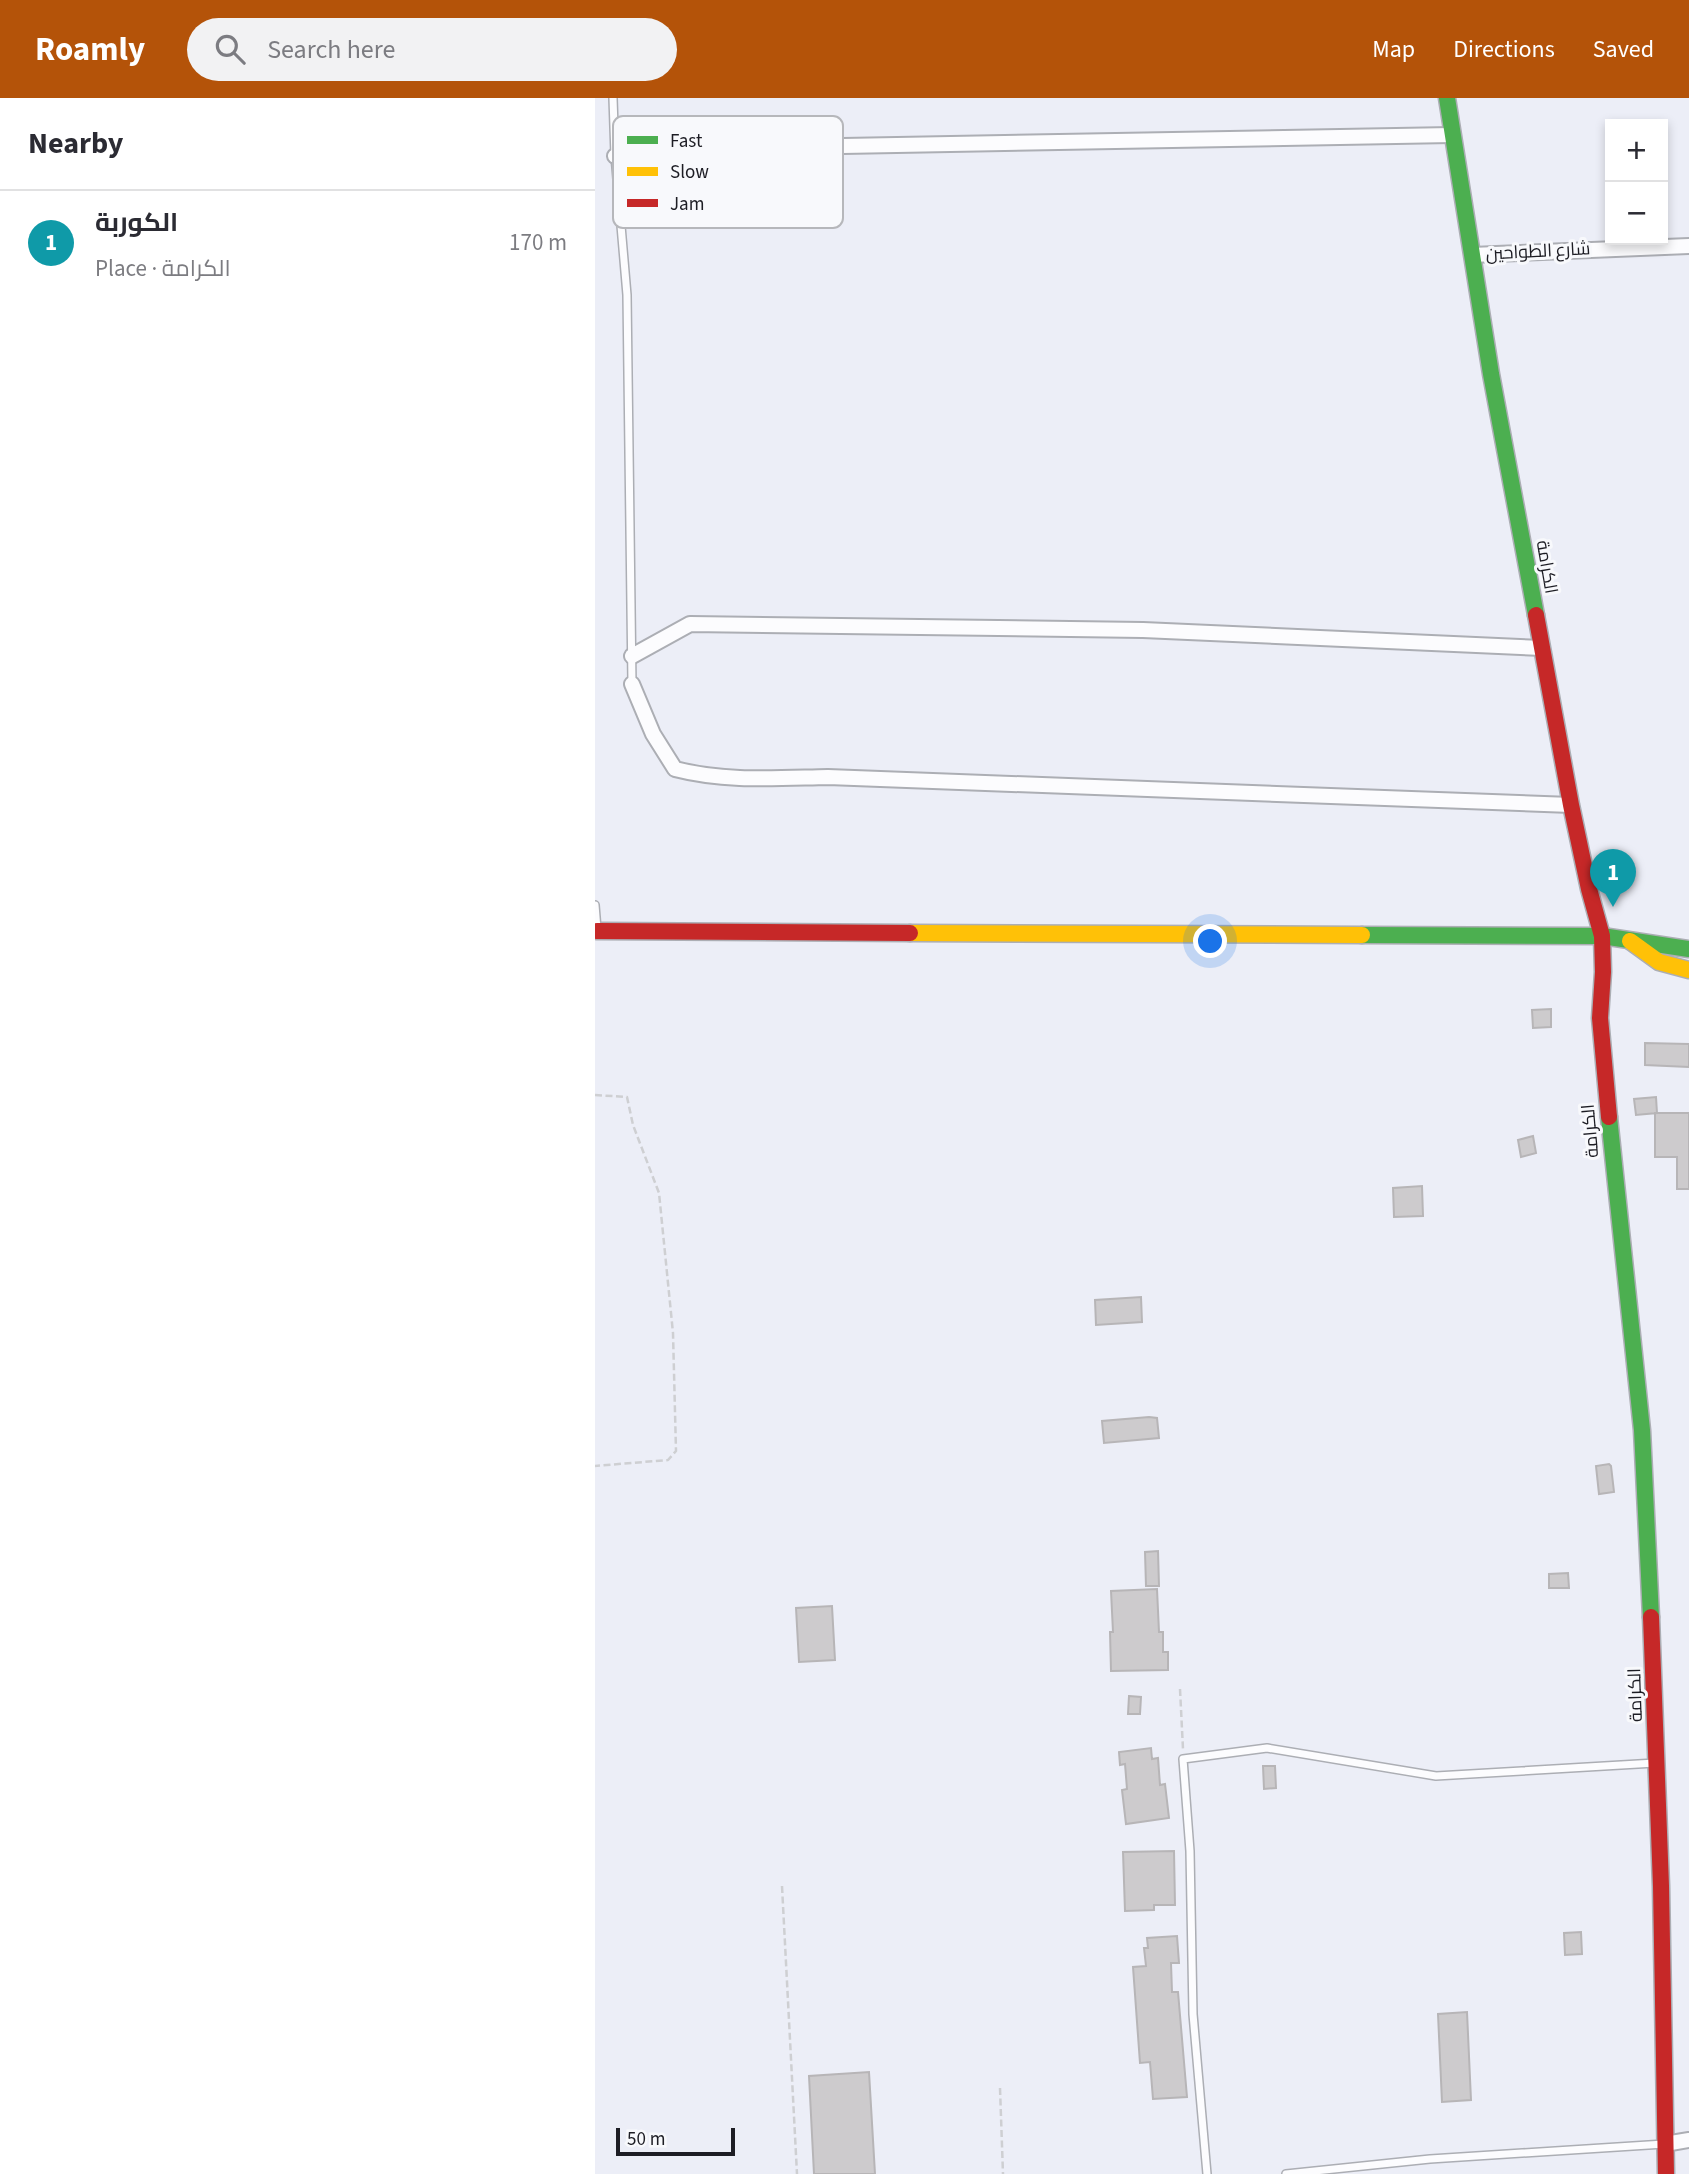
<!DOCTYPE html>
<html lang="en">
<head>
<meta charset="utf-8">
<style>
	:root { --surface:#fff; --page:#f2f2f3; --text:#2b2b33; --muted:#7c7c81; --line:#e1e1e2; --accent:#b45309 }
	body { margin:0; font-family:"Source Sans 3",Cairo,sans-serif; background:var(--page); color:var(--text) }
	.controls { position:absolute; right:21px; top:21px; display:grid; overflow:hidden; border-radius:0px; box-shadow:0 4px 10px #0003 }
	.controls button { width:63px; height:63px; display:grid; place-items:center; padding:0; border:0; border-bottom:2px solid var(--line); background:var(--surface); color:var(--text); font:35px sans-serif }
	.scale { position:absolute; left:21px; bottom:18px; width:119px; box-sizing:border-box; padding-left:7px; border:4px solid #1d1d24; border-top:0; font-size:19px; line-height:24px; white-space:nowrap; color:#1d1d24; -webkit-text-stroke:5px #f8f9fc; paint-order:stroke }
	.you { position:absolute; left:616px; top:844px; width:24px; height:24px; margin:-18px; border:5px solid #fff; border-radius:50%; background:#1a73e8; box-shadow:0 0 0 10px #1a73e833 }
	.badge { display:grid; place-items:center; width:46px; height:46px; border-radius:50%; background:var(--accent); color:#fff; font-size:23px; font-weight:700 }
	.pin { position:absolute; translate:-50% -58px; filter:drop-shadow(0 2px 4px #0008) }
	.pin::after { content:''; position:absolute; top:37px; width:24px; height:21px; background:inherit; clip-path:polygon(0 0,100% 0,50% 100%) }
	.list { margin:0; padding:0; list-style:none }
	h2 { display:flex; justify-content:space-between; align-items:center; height:91px; margin:0; padding:0 28px; font-size:30px }
	h2 small { font-size:23px; font-weight:400; color:var(--muted) }
	.list li { display:grid; grid-template-columns:46px 1fr auto; gap:21px; align-items:center; box-sizing:border-box; height:105px; padding:0 28px; border-top:2px solid var(--line) }
	.list b { display:block; font-size:26px; white-space:nowrap }
	.list p { margin:0; font-size:23px; white-space:nowrap; color:var(--muted) }
	.list em { font-size:23px; font-style:normal; color:var(--muted) }
	.icon { flex:none; width:38px; height:38px; fill:none; stroke:currentColor; stroke-width:2; stroke-linecap:round; stroke-linejoin:round }
	.map { position:relative; flex:none; width:1094px; height:2076px; overflow:hidden }
	header { display:flex; align-items:center; gap:42px; box-sizing:border-box; height:98px; padding:0 35px; background:var(--accent); color:#fff }
	header strong { font-size:33px }
	nav { display:flex; gap:38px; margin-inline-start:auto; font-size:24px }
	.search { width:490px; height:63px; background:var(--page); display:flex; align-items:center; gap:18px; box-sizing:border-box; padding:0 24px; border-radius:38px; color:var(--muted); font-size:26px }
	main { display:flex }
	aside { flex:1; background:var(--surface) }
	.map>svg:first-child { display:block }
	.building { fill:#cdcbcd; stroke:#b7b5b7; stroke-width:2 }
	.lines { fill:none; stroke-linecap:round; stroke-linejoin:round }
	.lane-casing { stroke:#acaeb4; stroke-width:10 }
	.street-casing { stroke:#acaeb4; stroke-width:18 }
	.fast-casing { stroke:#acaeb4; stroke-width:19 }
	.slow-casing { stroke:#acaeb4; stroke-width:19 }
	.jam-casing { stroke:#acaeb4; stroke-width:19 }
	.path { stroke:#cecfd2; stroke-width:2.5; stroke-dasharray:7 3.5; stroke-linecap:butt }
	.lane { stroke:#fcfcfe; stroke-width:7 }
	.street { stroke:#fcfcfe; stroke-width:14 }
	.fast { stroke:#4caf50; stroke-width:16 }
	.slow { stroke:#ffc107; stroke-width:16 }
	.jam { stroke:#c62828; stroke-width:16 }
	.labels { text-anchor:middle; stroke-width:6; stroke-linejoin:round; paint-order:stroke }
	.street-label { font-size:18px; fill:#1d1d24; stroke:#f8f9fc }
	.key { fill:#f8f9fc; stroke:#b6b7bb; stroke-width:2 }
	.key-label { font-size:19px; fill:#1d1d24 }
</style>
</head>
<body>
<header>
<strong>Roamly</strong>
<div class="search"><svg class="icon" aria-label="search" viewBox="0 0 24 24"><circle cx="10" cy="10" r="6"/><path d="M15 15l6 6"/></svg>Search here</div>
<nav><a>Map</a><a>Directions</a><a>Saved</a></nav>
</header>
<main>
<aside>
<h2>Nearby<small></small></h2>
<ul class="list">
<li><span class="badge" style="background:#0f9aa8">1</span><div><b>الكوربة</b><p>Place · الكرامة</p></div><em>170 m</em></li>
</ul>
</aside>
<div class="map">
<svg width="1094" height="2076" viewBox="0 0 1094 2076">
	<rect width="100%" height="100%" fill="#eceef7"/>
	<path class="building" d="M 956,911 L 956,929 L 938,930 L 937,912 Z
		M 1050,945 L 1094,946 L 1094,969 L 1050,967 Z
		M 1061,999 L 1062,1015 L 1041,1017 L 1039,1001 Z
		M 1060,1015 L 1094,1015 L 1094,1091 L 1082,1091 L 1082,1059 L 1060,1059 Z
		M 938,1038 L 941,1055 L 926,1059 L 923,1042 Z
		M 827,1088 L 828,1118 L 799,1119 L 798,1090 Z
		M 546,1199 L 547,1224 L 501,1227 L 500,1202 Z
		M 554,1319 L 562,1320 L 564,1340 L 509,1345 L 507,1323 Z
		M 1014,1366 L 1016,1368 L 1019,1394 L 1004,1396 L 1001,1368 Z
		M 563,1453 L 564,1488 L 551,1488 L 550,1454 Z
		M 973,1475 L 974,1490 L 954,1490 L 954,1476 Z
		M 562,1491 L 564,1534 L 568,1534 L 568,1554 L 573,1554 L 573,1572 L 516,1573 L 515,1534 L 518,1534 L 516,1493 Z
		M 237,1508 L 240,1562 L 204,1564 L 201,1510 Z
		M 534,1598 L 546,1599 L 545,1616 L 533,1616 Z
		M 556,1650 L 557,1661 L 563,1660 L 565,1687 L 570,1686 L 574,1720 L 531,1726 L 527,1692 L 532,1691 L 530,1666 L 525,1667 L 524,1654 Z
		M 668,1668 L 680,1668 L 681,1690 L 669,1691 Z
		M 579,1753 L 580,1807 L 559,1807 L 559,1812 L 530,1813 L 528,1754 Z
		M 986,1834 L 987,1856 L 970,1857 L 969,1835 Z
		M 582,1838 L 584,1865 L 576,1865 L 577,1894 L 583,1894 L 592,1999 L 558,2001 L 555,1964 L 545,1965 L 538,1869 L 551,1868 L 549,1850 L 553,1850 L 552,1840 Z
		M 872,1914 L 876,2002 L 847,2004 L 843,1916 Z
		M 274,1974 L 280,2076 L 219,2076 L 214,1978 Z"/>
	<g class="lines">
		<g class="lane-casing">
			<path id="lane" d="M 18,0 L 20,58 L 32,197 L 37,586
				M 0,807 L 2,831
				M 612,2076 L 598,1916 L 595,1753 L 588,1661 L 672,1650 L 841,1678 L 1060,1665
				M 691,2076 L 835,2061 L 1069,2046"/>
		</g>
		<g class="street-casing">
			<path id="street" d="M 20,58 L 133,50 L 857,37
				M 877,157 L 1094,148
				M 37,558 L 95,526 L 548,532 L 947,550
				M 37,586 L 58,636 L 80,671 C 130,684 182,680 233,679 L 976,707
				M 1070,2046 L 1094,2042"/>
		</g>
		<g class="fast-casing">
			<path id="fast" d="M 852,0 L 896,276 L 941,517
				M 767,837 L 1007,838 L 1094,851
				M 1014,1019 L 1047,1332 L 1056,1519"/>
		</g>
		<g class="slow-casing">
			<path id="slow" d="M 315,835 L 767,837
				M 1035,843 L 1064,864 L 1094,872"/>
		</g>
		<g class="jam-casing">
			<path id="jam" d="M 941,517 L 976,707 L 994,791 L 1007,838 L 1008,874 L 1005,920 L 1014,1019
				M 2,833 L 315,835
				M 1056,1519 L 1066,1788 L 1071,2076"/>
		</g>
		<path class="path" d="M 0,997 L 32,999 L 38,1027 L 64,1095 L 78,1235 L 81,1353 L 73,1362 L 0,1368
			M 585,1591 L 588,1651
			M 187,1788 L 202,2076
			M 405,1990 L 408,2076"/>
		<use href="#lane" class="lane"/>
		<use href="#street" class="street"/>
		<use href="#fast" class="fast"/>
		<use href="#slow" class="slow"/>
		<use href="#jam" class="jam"/>
	</g>
	<g class="labels">
		<g class="street-label">
			<text transform="translate(943 153) rotate(-3)" y="6">شارع الطواحين</text>
			<text transform="translate(952 469) rotate(80)" y="6">الكرامة</text>
			<text transform="translate(995 1033) rotate(-95)" y="6">الكرامة</text>
			<text transform="translate(1040 1597) rotate(-92)" y="6">الكرامة</text>
		</g>
	</g>
	<rect x="18" y="18" width="230" height="112" rx="10" class="key"/>
	<rect x="32" y="38" width="31" height="8" fill="#4caf50"/>
	<rect x="32" y="69" width="31" height="9" fill="#ffc107"/>
	<rect x="32" y="101" width="31" height="8" fill="#c62828"/>
	<g class="key-label">
		<text x="75" y="49">Fast</text>
		<text x="75" y="80">Slow</text>
		<text x="75" y="112">Jam</text>
	</g>
</svg>
<div class="controls">
<button>+</button>
<button>−</button>
</div>
<div class="scale">50 m</div>
<div class="you"></div>
<div class="pin badge" style="left:1018px;top:809px;background:#0f9aa8">1</div>
</div>
</main>
</body>
</html>
